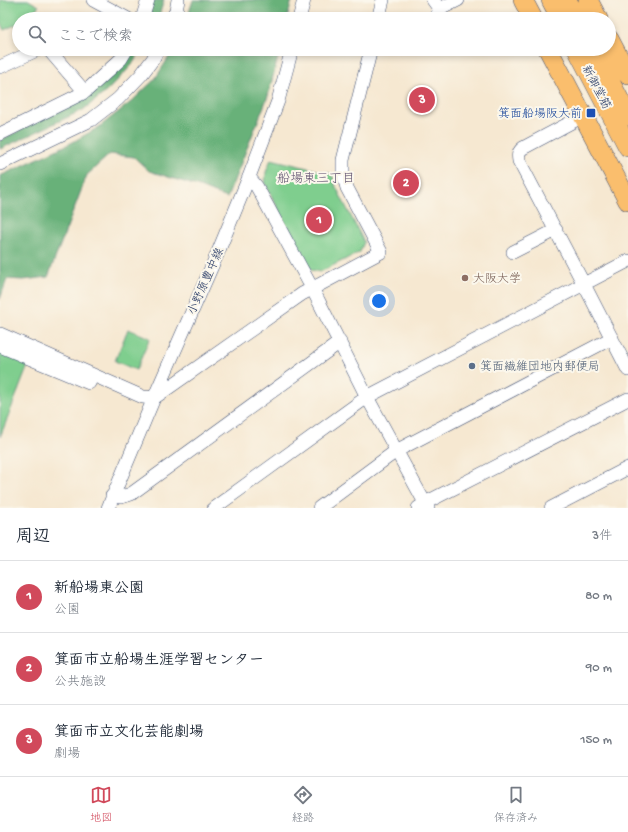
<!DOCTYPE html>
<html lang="ja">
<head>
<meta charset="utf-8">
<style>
	:root { --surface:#fff; --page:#f6f6f7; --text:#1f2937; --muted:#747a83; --line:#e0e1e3; --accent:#d1495b }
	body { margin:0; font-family:"Gochi Hand","Klee One",sans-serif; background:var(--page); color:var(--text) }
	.you { position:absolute; left:379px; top:301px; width:14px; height:14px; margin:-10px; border:3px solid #fff; border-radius:50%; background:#1a73e8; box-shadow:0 0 0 6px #1a73e833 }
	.badge { display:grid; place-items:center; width:26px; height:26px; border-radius:50%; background:var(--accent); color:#fff; font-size:13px; font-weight:700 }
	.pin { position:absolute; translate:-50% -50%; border:2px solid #fff; box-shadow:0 1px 4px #0006 }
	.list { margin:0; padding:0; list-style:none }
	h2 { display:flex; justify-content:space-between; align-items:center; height:52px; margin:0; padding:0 16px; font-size:17px }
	h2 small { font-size:13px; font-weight:400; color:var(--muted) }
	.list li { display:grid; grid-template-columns:26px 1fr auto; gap:12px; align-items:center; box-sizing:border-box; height:72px; padding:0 16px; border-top:1px solid var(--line) }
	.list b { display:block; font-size:15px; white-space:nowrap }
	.list p { margin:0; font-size:13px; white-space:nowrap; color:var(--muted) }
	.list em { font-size:13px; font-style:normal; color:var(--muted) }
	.icon { flex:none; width:22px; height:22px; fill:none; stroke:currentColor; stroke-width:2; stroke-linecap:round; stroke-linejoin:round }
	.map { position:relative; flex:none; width:628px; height:508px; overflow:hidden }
	.search { position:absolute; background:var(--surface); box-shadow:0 2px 6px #0003; left:12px; right:12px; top:12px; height:44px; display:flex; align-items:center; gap:10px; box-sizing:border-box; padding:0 14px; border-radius:22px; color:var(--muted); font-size:15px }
	.sheet { height:268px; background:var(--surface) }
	nav { display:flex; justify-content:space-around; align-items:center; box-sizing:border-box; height:56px; border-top:1px solid var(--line); background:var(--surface); font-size:11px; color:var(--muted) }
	nav a { display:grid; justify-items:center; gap:2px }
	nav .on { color:var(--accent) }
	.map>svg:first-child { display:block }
	.green { fill:#7fce8e; stroke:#4d7e76 }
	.forest { fill:#67b179; stroke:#41706c }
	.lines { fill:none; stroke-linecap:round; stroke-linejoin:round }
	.minor-casing { stroke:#3c4b6f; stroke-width:14 }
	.highway-casing { stroke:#3c4b6f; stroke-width:20 }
	.minor { stroke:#fff; stroke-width:13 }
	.highway { stroke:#fabe6d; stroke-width:19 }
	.transit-dot { fill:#1a4fb4; stroke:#fbf7ec; stroke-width:1.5 }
	.education-dot { fill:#8d6e63; stroke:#fbf7ec; stroke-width:1.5 }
	.service-dot { fill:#5c6f8a; stroke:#fbf7ec; stroke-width:1.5 }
	.labels { text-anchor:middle; stroke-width:4; stroke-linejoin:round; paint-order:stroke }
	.street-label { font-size:12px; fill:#1b2f5e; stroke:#fbf7ec }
	.transit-label { font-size:12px; fill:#164399; stroke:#fbf7ec; text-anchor:end }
	.education-label { font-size:12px; fill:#785e54; stroke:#fbf7ec; text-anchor:start }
	.service-label { font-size:12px; fill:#4e5e75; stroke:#fbf7ec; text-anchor:start }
	.neighbourhood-label { font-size:13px; fill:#625371; stroke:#fbf7ec }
</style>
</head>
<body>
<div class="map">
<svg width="628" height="508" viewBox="0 0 628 508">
	<rect width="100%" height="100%" fill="#fbf7ec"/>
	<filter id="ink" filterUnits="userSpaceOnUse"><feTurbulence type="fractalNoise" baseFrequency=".025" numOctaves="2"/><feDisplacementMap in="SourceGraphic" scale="8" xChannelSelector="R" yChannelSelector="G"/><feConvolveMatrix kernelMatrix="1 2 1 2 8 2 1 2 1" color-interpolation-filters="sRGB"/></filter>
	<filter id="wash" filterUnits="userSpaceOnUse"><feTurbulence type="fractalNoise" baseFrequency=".012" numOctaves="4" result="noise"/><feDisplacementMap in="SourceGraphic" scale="16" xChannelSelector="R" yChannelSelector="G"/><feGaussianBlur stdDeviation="0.9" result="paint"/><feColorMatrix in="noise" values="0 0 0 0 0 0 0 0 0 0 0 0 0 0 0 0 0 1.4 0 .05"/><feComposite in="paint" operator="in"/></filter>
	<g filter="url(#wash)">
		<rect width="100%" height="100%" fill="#f6e8d1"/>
		<path class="green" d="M 0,0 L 28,0 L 39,6 L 26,19 L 19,19 L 19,23 L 4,30 L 0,22 Z
			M 271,159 L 332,174 L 336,187 L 364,242 L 360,252 L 320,272 L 311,270 L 265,184 L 266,172 Z
			M 128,329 L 150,338 L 136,370 L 115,361 Z
			M 0,351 L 29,363 L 0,437 Z"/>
		<path class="forest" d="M 153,0 L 164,0 L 159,16 L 155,18 L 149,16 Z
			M 193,0 L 292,0 L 287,19 L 187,19 Z
			M 132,49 L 142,49 L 131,66 L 107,91 L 83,110 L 0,149 L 0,140 L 86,97 Z
			M 174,49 L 280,49 L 268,96 L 227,198 L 197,186 L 149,171 L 134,157 L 110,154 L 87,175 L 48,277 L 23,280 L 7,279 L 0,299 L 0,176 L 71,143 L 99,127 L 131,102 L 155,79 Z"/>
	</g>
	<g filter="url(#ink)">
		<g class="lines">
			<g class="minor-casing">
				<path id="minor" d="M 93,0 L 128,19
					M 433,0 L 438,7 L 442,8 L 458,0
					M 142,19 L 148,0
					M 172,19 L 176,11 L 178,0
					M 299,19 L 304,0
					M 378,19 L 383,0
					M 433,19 L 435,18 L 442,8
					M 48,49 L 85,92
					M 0,67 L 39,49
					M 583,116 L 523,148 C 518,152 518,155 519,161 L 589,294 L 628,370
					M 0,134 L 85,92 L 121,59 L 127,49
					M 0,164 L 91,120 L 118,99 L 141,75 L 153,59 L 158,49
					M 249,177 L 257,187 L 312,288 L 367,397 L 425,503 L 428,508
					M 513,252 L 556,230
					M 0,334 L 143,397 L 154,398 L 302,294 L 381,252 L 347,188 L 343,174 L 343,160 L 371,49
					M 0,346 L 89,383 L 93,375
					M 112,496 L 121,497 L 131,494 L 340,342
					M 108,508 L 154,398 L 216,257 L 249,177 L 278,101 L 292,49
					M 214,508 L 367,397 L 628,261
					M 319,508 L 396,451 L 612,338
					M 418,508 L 425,503 L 628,399
					M 551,508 L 628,468"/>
			</g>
			<g class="highway-casing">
				<path id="highway" d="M 523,0 L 533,19
					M 551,0 L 561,19
					M 567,0 L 577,19
					M 588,0 L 598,19
					M 609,39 L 628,75
					M 548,49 L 628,201
					M 577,49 L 628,147
					M 593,49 L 628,116"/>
			</g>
			<use href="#minor" class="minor"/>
			<use href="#highway" class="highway"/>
		</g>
	</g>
	<rect class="transit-dot" x="586" y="108" width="10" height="10" rx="2"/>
	<circle class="education-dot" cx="465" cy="278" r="4"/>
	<circle class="service-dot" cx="472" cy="366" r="4"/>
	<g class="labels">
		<g class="street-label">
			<text transform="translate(597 87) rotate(62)" y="4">新御堂筋</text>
			<text transform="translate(205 281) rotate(-66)" y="4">小野原豊中線</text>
		</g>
		<g class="transit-label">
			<text x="582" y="117">箕面船場阪大前</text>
		</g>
		<g class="education-label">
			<text x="473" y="282">大阪大学</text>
		</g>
		<g class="service-label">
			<text x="480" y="370">箕面繊維団地内郵便局</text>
		</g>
		<g class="neighbourhood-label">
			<text x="316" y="182">船場東三丁目</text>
		</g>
	</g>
</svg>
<div class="you"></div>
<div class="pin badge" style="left:319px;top:220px">1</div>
<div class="pin badge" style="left:406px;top:183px">2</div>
<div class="pin badge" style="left:422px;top:100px">3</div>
<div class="search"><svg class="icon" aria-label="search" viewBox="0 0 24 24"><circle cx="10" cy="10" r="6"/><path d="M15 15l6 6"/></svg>ここで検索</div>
</div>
<section class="sheet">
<h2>周辺<small>3件</small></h2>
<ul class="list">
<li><span class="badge">1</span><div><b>新船場東公園</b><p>公園</p></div><em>80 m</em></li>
<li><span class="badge">2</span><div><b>箕面市立船場生涯学習センター</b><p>公共施設</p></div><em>90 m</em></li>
<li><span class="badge">3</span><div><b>箕面市立文化芸能劇場</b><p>劇場</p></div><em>150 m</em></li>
</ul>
</section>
<nav>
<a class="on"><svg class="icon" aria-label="map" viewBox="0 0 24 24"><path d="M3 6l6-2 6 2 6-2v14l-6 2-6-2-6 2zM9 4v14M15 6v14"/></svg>地図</a>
<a><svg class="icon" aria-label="directions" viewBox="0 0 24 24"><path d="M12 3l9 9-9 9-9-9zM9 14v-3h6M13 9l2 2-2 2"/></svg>経路</a>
<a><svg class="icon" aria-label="saved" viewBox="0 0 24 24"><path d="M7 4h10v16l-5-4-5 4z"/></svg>保存済み</a>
</nav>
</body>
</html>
